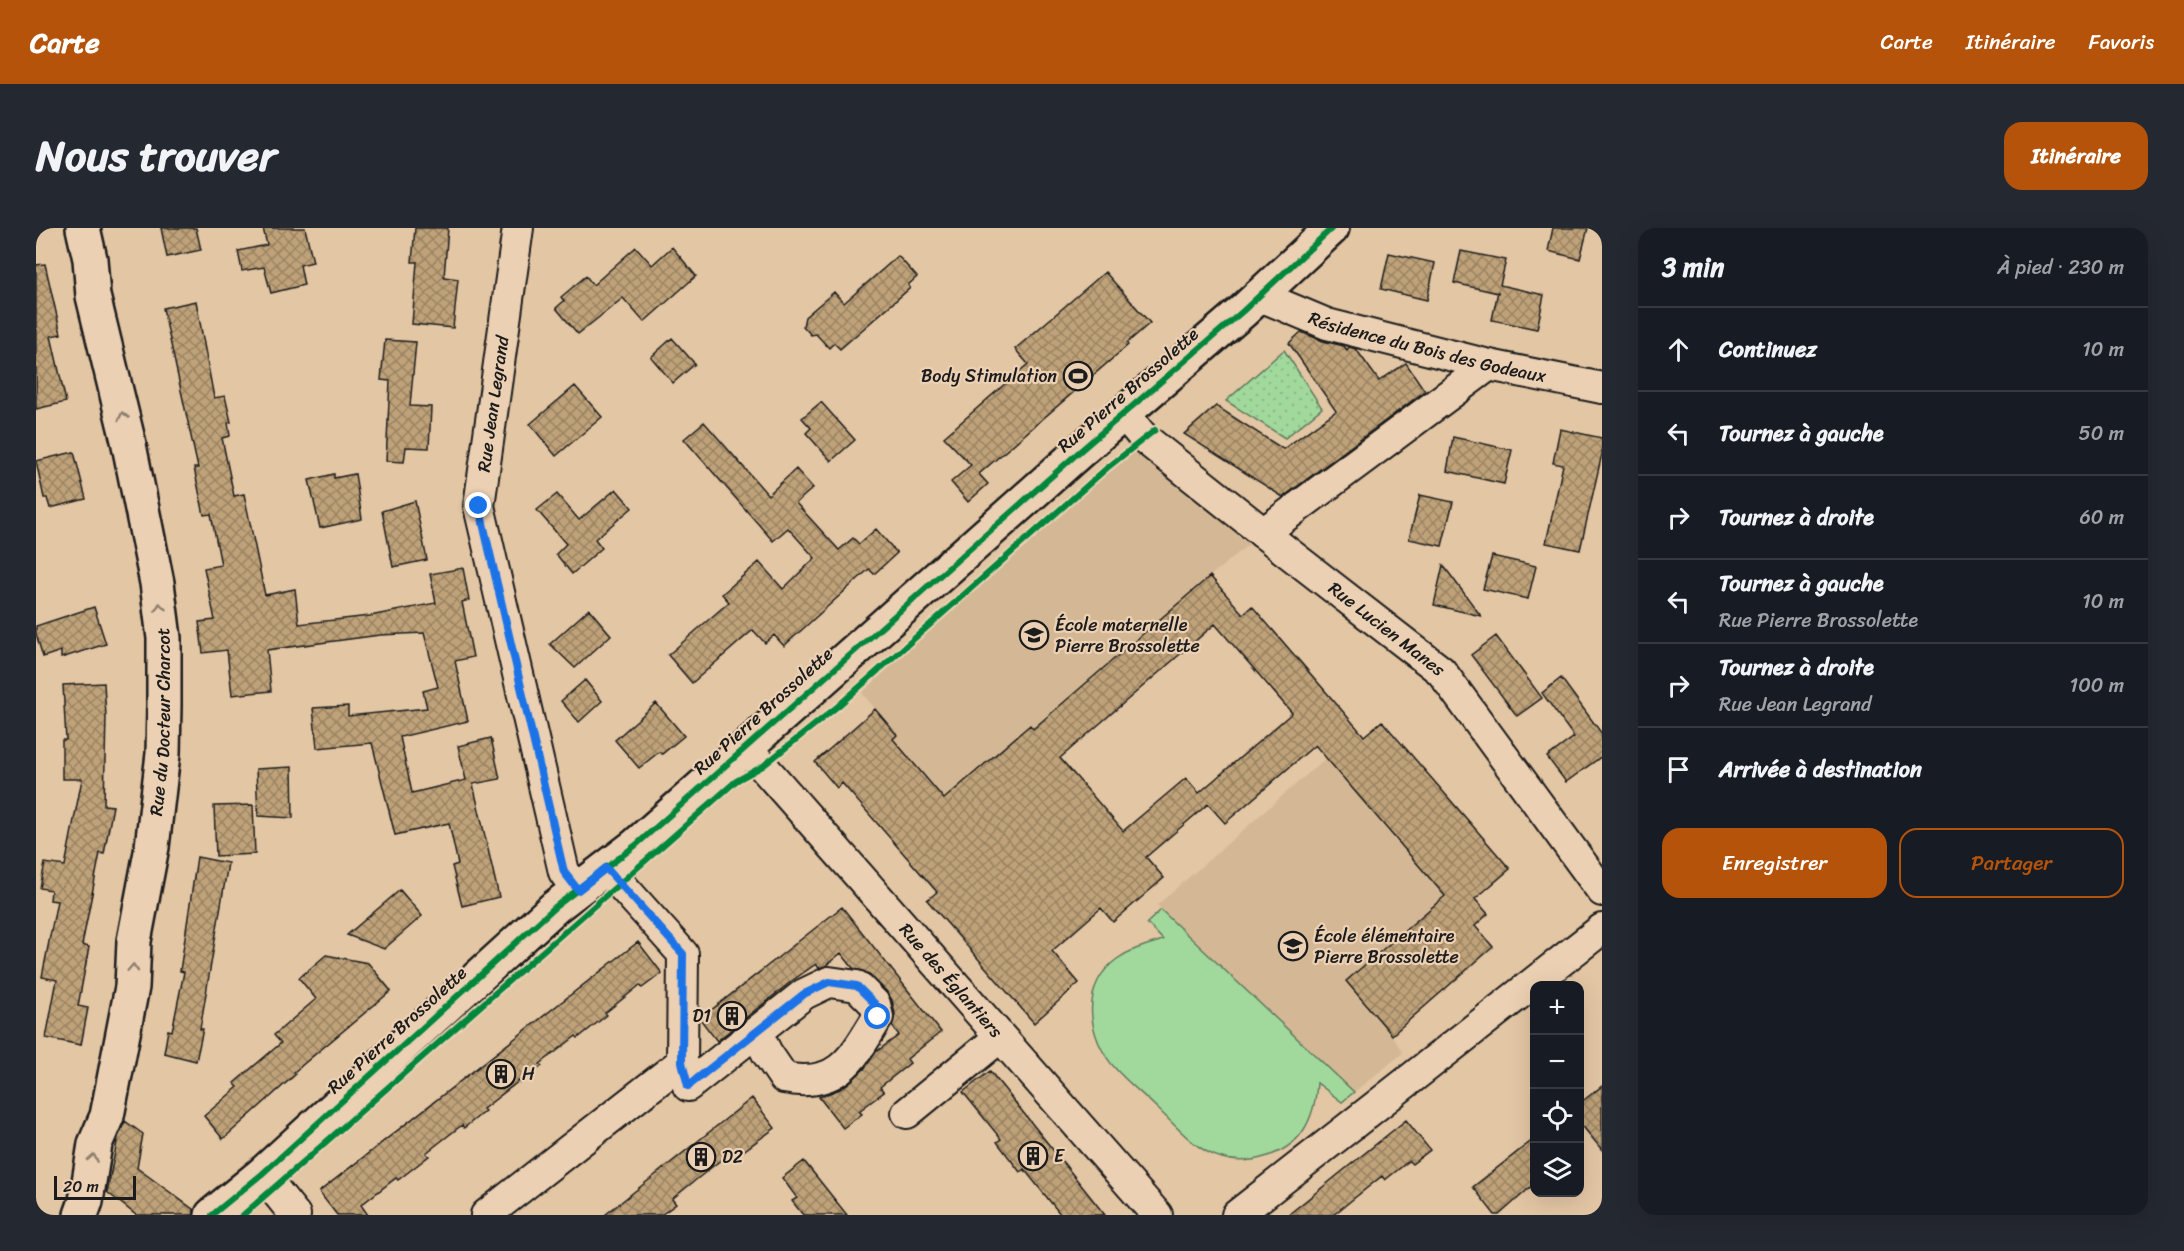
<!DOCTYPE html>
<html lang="fr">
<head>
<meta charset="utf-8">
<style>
	:root { --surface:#171b24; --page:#242831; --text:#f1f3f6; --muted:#9ea1a6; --line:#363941; --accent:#b45309 }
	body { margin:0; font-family:Sriracha,sans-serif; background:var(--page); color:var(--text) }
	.controls { position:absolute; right:18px; bottom:18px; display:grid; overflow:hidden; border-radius:12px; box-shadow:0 6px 24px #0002 }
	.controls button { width:54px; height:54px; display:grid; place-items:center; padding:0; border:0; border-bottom:2px solid var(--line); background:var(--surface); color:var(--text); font:30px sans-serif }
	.scale { position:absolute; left:18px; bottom:15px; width:82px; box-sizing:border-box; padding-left:6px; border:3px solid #1c1c1c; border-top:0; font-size:16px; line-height:21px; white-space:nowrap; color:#1c1c1c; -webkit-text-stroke:4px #ecd0b3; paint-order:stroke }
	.stop { position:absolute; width:18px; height:18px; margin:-14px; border:4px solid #1a73e8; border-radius:50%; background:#fff }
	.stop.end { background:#1a73e8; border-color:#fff; box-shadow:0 2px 6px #0008 }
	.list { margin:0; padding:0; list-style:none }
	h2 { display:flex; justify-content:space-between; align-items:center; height:78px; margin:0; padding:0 24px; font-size:26px }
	h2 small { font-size:20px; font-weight:400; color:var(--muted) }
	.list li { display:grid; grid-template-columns:39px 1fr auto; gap:18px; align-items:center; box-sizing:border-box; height:84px; padding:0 24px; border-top:2px solid var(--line) }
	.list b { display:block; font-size:22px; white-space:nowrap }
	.list p { margin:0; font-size:20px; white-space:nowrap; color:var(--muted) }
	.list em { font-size:20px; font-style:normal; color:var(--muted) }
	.actions { display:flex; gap:12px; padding:18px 24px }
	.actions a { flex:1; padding:14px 0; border:2px solid var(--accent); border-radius:18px; text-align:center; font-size:21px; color:var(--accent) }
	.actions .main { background:var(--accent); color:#fff }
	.icon { flex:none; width:33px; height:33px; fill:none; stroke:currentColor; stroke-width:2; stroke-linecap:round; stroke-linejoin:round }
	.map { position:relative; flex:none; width:1566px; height:987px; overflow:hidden; border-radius:18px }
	header { display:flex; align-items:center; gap:36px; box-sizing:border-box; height:84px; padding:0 30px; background:var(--accent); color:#fff }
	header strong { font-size:28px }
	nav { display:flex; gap:33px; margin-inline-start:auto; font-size:21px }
	.intro { display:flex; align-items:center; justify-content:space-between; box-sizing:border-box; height:144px; padding:0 36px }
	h1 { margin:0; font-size:42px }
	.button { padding:15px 27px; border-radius:18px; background:var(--accent); color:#fff; font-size:21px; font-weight:700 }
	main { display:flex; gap:36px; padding:0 36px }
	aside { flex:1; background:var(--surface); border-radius:18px; box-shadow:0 6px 24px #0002 }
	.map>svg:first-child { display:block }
	.built { fill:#d4b895 }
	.grass { fill:url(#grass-dots); stroke:#5e7a5c; stroke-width:1.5 }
	.pitch { fill:#a1d99d; stroke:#5e7a5c; stroke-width:1.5 }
	.building { fill:url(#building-cross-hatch); stroke:#1c1c1c; stroke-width:1.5; fill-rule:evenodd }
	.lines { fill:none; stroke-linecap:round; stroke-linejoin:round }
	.street-casing { stroke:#1c1c1c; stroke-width:34 }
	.secondary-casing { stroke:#1c1c1c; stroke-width:38 }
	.street { stroke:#ecd0b3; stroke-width:30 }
	.secondary { stroke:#ecd0b3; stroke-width:33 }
	.cycleway-casing { stroke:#ecd0b3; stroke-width:10 }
	.cycleway { stroke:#00873e; stroke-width:6 }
	.oneway { stroke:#8e7f6f }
	.route { stroke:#1a73e8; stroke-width:8 }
	.labels { text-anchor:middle; stroke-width:4.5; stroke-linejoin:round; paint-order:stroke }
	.street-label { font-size:18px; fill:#1c1c1c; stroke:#ecd0b3 }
	.poi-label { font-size:18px; fill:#1c1c1c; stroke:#ecd0b3; text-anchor:start }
</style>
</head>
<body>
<header>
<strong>Carte</strong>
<nav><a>Carte</a><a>Itinéraire</a><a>Favoris</a></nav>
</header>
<div class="intro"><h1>Nous trouver</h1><a class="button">Itinéraire</a></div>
<main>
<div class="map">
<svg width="1566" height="987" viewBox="0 0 1566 987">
	<defs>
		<pattern id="grass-dots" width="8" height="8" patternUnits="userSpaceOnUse" patternTransform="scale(1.5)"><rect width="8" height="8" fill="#a1d99d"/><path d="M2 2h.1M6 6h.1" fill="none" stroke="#8aba87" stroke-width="1.8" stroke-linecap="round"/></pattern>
		<pattern id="building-cross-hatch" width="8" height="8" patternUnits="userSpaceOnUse" patternTransform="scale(1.5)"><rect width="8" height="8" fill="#bfa279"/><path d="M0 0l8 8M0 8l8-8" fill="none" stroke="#9a8362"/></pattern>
	</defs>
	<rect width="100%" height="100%" fill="#e3c6a4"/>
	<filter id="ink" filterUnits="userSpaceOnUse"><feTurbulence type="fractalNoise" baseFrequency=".0167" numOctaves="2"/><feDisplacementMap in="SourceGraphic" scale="12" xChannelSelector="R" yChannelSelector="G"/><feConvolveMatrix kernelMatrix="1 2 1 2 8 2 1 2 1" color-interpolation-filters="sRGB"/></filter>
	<g filter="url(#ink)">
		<path class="built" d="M 1108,210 L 1227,305 L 1174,348 L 1008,491 L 1013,519 L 994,497 L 908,571 L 857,511 L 861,507 L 826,465 L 1071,238 Z
			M 1291,529 L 1409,668 L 1310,753 L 1356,807 L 1367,825 L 1318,864 L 1121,677 Z"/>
		<path class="grass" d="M 1248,122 L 1286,180 L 1249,210 L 1190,173 Z"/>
		<path class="pitch" d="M 1125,682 L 1318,864 L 1306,874 L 1281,855 C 1280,872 1277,888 1267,903 C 1251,927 1213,938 1186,930 C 1160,923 1141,899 1122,881 C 1108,867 1092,855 1079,840 C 1051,809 1044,758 1081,731 C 1095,721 1111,717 1127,712 L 1111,695 Z"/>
		<path class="building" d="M 125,0 L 160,0 L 165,22 L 131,29 Z
			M 227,0 L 269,0 L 277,34 L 264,37 L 268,57 L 235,65 L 228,39 L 206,43 L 202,23 L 231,17 Z
			M 379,0 L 412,0 L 408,49 L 422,51 L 417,100 L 376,96 L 381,34 L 376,34 Z
			M 1517,0 L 1552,0 L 1544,31 L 1512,23 Z
			M 600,19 L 616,37 L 636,19 L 660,48 L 608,94 L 587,70 L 542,106 L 520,80 L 528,73 L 525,69 L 550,48 L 557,57 Z
			M 1425,23 L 1470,32 L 1464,57 L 1508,67 L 1501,101 L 1456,92 L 1462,63 L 1462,65 L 1418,55 Z
			M 1353,25 L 1399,35 L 1391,72 L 1345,61 Z
			M 862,28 L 881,49 L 872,57 L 874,60 L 804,121 L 798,115 L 793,120 L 780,106 L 775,107 L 767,98 L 769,89 L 798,64 L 808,75 Z
			M 9,36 L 25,106 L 15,108 L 30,174 L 0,181 L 0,37 Z
			M 1069,44 L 1114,95 L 1091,115 L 1092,117 L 943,246 L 952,256 L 932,274 L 915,254 L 935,237 L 908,209 L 992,136 L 979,121 Z
			M 160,73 L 178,170 L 189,168 L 195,194 L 192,195 L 194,208 L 186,210 L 198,268 L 208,266 L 229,367 L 259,361 L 263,396 L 334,388 L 400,375 L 394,346 L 427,340 L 433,372 L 426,374 L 437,429 L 419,433 L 432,493 L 364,509 L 376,565 L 430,552 L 422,518 L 455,510 L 464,551 L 437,556 L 463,669 L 426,678 L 416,638 L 422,636 L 413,595 L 359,607 L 336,515 L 281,520 L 277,480 L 312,478 L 312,488 L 391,480 L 387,463 L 402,459 L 388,405 L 344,407 L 231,422 L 235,463 L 196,467 L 191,422 L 167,425 L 163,394 L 179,392 L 168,340 L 185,337 L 175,286 L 168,287 L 158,240 L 162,240 L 127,80 Z
			M 1265,104 L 1287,113 L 1308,118 L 1311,122 L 1313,119 L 1320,121 L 1343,153 L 1370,135 L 1389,163 L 1247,269 L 1148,206 L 1180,178 L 1247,221 L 1300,183 L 1253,115 Z
			M 636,110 L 659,136 L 637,155 L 615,129 Z
			M 349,112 L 380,114 L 374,178 L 395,179 L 393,220 L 370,219 L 368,234 L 350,233 L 354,153 L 345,152 Z
			M 539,158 L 566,189 L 520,228 L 494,196 Z
			M 785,174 L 819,212 L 795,233 L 770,205 L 775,200 L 766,190 Z
			M 668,194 L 732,267 L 760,241 L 777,260 L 760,275 L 803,322 L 817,310 L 823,316 L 840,301 L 861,325 L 838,346 L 833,341 L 748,418 L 738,407 L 729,415 L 717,402 L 656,455 L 632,427 L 693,374 L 686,366 L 723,334 L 747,361 L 779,330 L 752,300 L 737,313 L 648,211 Z
			M 1524,201 L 1566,210 L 1566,226 L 1544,322 L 1510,315 L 1527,237 L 1517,235 Z
			M 1417,209 L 1476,222 L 1468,256 L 1411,243 Z
			M 38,224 L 50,271 L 14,280 L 11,270 L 8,270 L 0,233 Z
			M 298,246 L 298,250 L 319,246 L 326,291 L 284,300 L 273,252 Z
			M 580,261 L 596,280 L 559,311 L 566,320 L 536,346 L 520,326 L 530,316 L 501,282 L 521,266 L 543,292 Z
			M 1384,267 L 1417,274 L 1406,318 L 1373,311 Z
			M 379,273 L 391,332 L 357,339 L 346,283 Z
			M 1456,328 L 1500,338 L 1492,371 L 1447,361 Z
			M 1407,337 L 1445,388 L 1398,377 Z
			M 1174,348 L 1207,386 L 1216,378 L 1328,508 L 1346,493 L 1474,641 L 1439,671 L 1452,686 L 1439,698 L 1457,719 L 1356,807 L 1310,753 L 1409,668 L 1279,517 L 1189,595 L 1172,576 L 1110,629 L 1128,650 L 1077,694 L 1065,680 L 1016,723 L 1043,755 L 998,795 L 891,672 L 901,664 L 806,555 L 801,560 L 779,534 L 839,481 L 861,507 L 857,511 L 908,571 L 994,497 L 997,501 ZM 1179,396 L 1256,485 L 1163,565 L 1150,550 L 1087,603 L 1024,530 Z
			M 58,379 L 70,416 L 25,430 L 25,423 L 7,429 L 0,406 L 0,398 Z
			M 553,381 L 575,407 L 539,440 L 514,416 Z
			M 1460,408 L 1506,470 L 1481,488 L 1435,427 Z
			M 1525,450 L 1566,506 L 1566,528 L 1530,554 L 1511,529 L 1538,509 L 1506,465 Z
			M 549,452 L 566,473 L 543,494 L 525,473 Z
			M 68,455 L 70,488 L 68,577 L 77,578 L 68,626 L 64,625 L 46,717 L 53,719 L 42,778 L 52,780 L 45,817 L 10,810 L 21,752 L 6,749 L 21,673 L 14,672 L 15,662 L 4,660 L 9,635 L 29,638 L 46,551 L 26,551 L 26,512 L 30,512 L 27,457 Z
			M 620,475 L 648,508 L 626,526 L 623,524 L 603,540 L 579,512 Z
			M 256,539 L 257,590 L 222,588 L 220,541 Z
			M 217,577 L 219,626 L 180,628 L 178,578 Z
			M 161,629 L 192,635 L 164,801 L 167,801 L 160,833 L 128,825 L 132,802 L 136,803 L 148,744 L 144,743 Z
			M 364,662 L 386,688 L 348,721 L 311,707 Z
			M 806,679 L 905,804 L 871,831 L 874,835 L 844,859 L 848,864 L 823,883 L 826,886 L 807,900 L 783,869 L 804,861 L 815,853 L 828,841 L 840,824 L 863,807 L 856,798 L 859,786 L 856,772 L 851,764 L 833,746 L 817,740 L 805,725 L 789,738 L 783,740 L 780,736 L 757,752 L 681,813 L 664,791 Z
			M 602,714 L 626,745 L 606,760 L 604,757 L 569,785 L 571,787 L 542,810 L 540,808 L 504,836 L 506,838 L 484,855 L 483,853 L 447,881 L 449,883 L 428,900 L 426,897 L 390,925 L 393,928 L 362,952 L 360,950 L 325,977 L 332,987 L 301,987 L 283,964 Z
			M 290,727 L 332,735 L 355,763 L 258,844 L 260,846 L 187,911 L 168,888 L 202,859 L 198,855 L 245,815 L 238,807 L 280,771 L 263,750 Z
			M 954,843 L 1069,987 L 1025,987 L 988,941 L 984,944 L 961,914 L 965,911 L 927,864 Z
			M 1566,858 L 1566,922 L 1544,895 L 1544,875 Z
			M 716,870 L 739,900 L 695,932 L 691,927 L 636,971 L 640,976 L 625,987 L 569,987 Z
			M 1370,892 L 1394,922 L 1376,936 L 1373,933 L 1349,952 L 1346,948 L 1297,987 L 1252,987 Z
			M 89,893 L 107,906 L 101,940 L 158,982 L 158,987 L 100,987 L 71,964 L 82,909 Z
			M 1498,911 L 1498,956 L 1463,987 L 1459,987 L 1437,959 Z
			M 768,933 L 811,987 L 767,987 L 756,973 L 761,970 L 746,950 Z"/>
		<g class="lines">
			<g class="street-casing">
				<g id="street">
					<path d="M 482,0 L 443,278 L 528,644 L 541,662"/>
					<path id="s1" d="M 1222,67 L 1291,96 L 1453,137 L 1566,160"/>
					<path id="s2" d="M 1088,186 L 1108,210 L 1250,323 L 1405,443 L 1566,663"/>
					<path d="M 1227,305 L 1453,137"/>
					<path id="s3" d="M 709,518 L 1121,987"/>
					<path d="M 646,834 L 652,858 L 768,766 L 793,754 L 821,758 L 839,776 L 842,789 C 817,830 802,861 748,850 L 731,825 L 721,805"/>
					<path d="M 871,885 L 964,809"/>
					<path d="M 226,946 L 259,987"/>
					<path d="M 450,987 L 646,834 L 647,726 L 570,640"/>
					<path d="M 1201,987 L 1566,701"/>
				</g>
			</g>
			<g class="secondary-casing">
				<g id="secondary">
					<path id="s4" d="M 45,987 L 50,973 L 59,916 L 71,888 L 96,759 L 98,713 L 116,619 L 127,526 L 128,477 L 128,410 L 121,355 L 92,212 L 57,68 L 54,31 L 47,0"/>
					<path d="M 176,987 L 226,946 L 519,679 L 600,617 L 1043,224 L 1207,83 L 1296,0"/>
				</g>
			</g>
			<use href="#street" class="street"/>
			<use href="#secondary" class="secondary"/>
			<g class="cycleway-casing">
				<path id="cycleway" d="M 176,987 L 226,946 L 519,679 L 600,617 L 1043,224 L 1207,83 L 1296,0
					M 207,987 L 700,553 L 727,538 L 802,478 L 1071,240 L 1119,202"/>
			</g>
			<use href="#cycleway" class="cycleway"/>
		</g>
		<defs><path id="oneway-chevron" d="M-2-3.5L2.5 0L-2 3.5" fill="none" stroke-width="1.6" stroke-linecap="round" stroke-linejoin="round" transform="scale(1.5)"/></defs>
		<g class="oneway">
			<use href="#oneway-chevron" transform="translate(87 188) rotate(-104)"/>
			<use href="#oneway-chevron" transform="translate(124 379) rotate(-97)"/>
			<use href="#oneway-chevron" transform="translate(97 740) rotate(-87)"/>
			<use href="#oneway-chevron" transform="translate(57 930) rotate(-81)"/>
		</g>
	</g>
	<g class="lines" filter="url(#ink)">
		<path class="route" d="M 443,278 L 528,644 L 542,662 L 570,640 L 647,726 L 646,834 L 652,858 L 768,766 L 793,754 L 821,758 L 839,776 L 842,789"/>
	</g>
	<defs>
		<g id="stadium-ring" transform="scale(1.5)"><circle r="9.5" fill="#ecd0b3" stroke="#1c1c1c" stroke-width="1.5"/><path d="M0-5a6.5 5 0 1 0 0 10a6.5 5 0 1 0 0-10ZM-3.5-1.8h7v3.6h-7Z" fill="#1c1c1c"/></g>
		<g id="school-ring" transform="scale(1.5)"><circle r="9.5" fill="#ecd0b3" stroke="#1c1c1c" stroke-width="1.5"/><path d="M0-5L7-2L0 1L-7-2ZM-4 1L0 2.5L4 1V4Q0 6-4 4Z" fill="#1c1c1c"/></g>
		<g id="building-ring" transform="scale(1.5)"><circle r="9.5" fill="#ecd0b3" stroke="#1c1c1c" stroke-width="1.5"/><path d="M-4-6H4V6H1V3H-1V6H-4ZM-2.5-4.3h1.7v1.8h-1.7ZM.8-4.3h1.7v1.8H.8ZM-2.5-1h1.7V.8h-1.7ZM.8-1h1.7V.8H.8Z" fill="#1c1c1c"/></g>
	</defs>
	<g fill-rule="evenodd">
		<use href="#stadium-ring" x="1042" y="148"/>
		<use href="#school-ring" x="998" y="407"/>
		<use href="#school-ring" x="1257" y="718"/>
		<use href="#building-ring" x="696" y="788"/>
		<use href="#building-ring" x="465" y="846"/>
		<use href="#building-ring" x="997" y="928"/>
		<use href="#building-ring" x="665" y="929"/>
	</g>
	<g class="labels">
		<g class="street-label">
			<text dy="6" stroke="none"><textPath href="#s1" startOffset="178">Résidence du Bois des Godeaux</textPath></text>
			<text transform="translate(1092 162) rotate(-41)" y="6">Rue Pierre Brossolette</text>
			<text transform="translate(457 176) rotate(-82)" y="6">Rue Jean Legrand</text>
			<text dy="6" stroke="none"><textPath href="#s2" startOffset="340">Rue Lucien Manes</textPath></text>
			<text transform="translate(727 483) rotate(-42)" y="6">Rue Pierre Brossolette</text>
			<text dy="6" stroke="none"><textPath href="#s4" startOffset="502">Rue du Docteur Charcot</textPath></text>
			<text dy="6" stroke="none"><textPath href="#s3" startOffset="312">Rue des Églantiers</textPath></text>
			<text transform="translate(361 802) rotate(-42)" y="6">Rue Pierre Brossolette</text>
		</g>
		<g class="poi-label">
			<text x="1021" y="154" text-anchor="end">Body Stimulation</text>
			<text x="1019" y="403">École maternelle<tspan x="1019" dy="21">Pierre Brossolette</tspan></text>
			<text x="1278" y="714">École élémentaire<tspan x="1278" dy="21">Pierre Brossolette</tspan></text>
			<text x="675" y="794" text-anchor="end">D1</text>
			<text x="486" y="852">H</text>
			<text x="1018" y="934">E</text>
			<text x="686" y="935">D2</text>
		</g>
	</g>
</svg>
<div class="controls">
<button>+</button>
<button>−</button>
<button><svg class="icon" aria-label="locate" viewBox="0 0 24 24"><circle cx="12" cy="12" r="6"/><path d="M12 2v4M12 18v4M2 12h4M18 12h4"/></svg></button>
<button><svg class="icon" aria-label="layers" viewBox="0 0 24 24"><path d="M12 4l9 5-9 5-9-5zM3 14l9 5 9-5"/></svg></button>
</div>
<div class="scale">20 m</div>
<div class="stop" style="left:842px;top:789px"></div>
<div class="stop end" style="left:443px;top:278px"></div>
</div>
<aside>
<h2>3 min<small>À pied · 230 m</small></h2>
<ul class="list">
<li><svg class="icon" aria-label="ahead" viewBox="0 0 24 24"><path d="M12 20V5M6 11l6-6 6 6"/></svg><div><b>Continuez</b></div><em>10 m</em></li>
<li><svg class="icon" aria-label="left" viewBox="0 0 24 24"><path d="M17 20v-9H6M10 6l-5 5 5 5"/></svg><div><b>Tournez à gauche</b></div><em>50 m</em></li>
<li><svg class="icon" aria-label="right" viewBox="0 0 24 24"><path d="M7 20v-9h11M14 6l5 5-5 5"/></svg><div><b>Tournez à droite</b></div><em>60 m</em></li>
<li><svg class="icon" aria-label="left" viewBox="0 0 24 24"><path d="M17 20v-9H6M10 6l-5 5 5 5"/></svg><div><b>Tournez à gauche</b><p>Rue Pierre Brossolette</p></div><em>10 m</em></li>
<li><svg class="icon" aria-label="right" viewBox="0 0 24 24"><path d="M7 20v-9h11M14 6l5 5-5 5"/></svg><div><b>Tournez à droite</b><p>Rue Jean Legrand</p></div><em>100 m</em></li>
<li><svg class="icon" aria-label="arrive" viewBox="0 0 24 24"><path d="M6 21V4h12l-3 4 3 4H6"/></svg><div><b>Arrivée à destination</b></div></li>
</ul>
<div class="actions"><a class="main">Enregistrer</a><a>Partager</a></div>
</aside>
</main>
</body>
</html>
